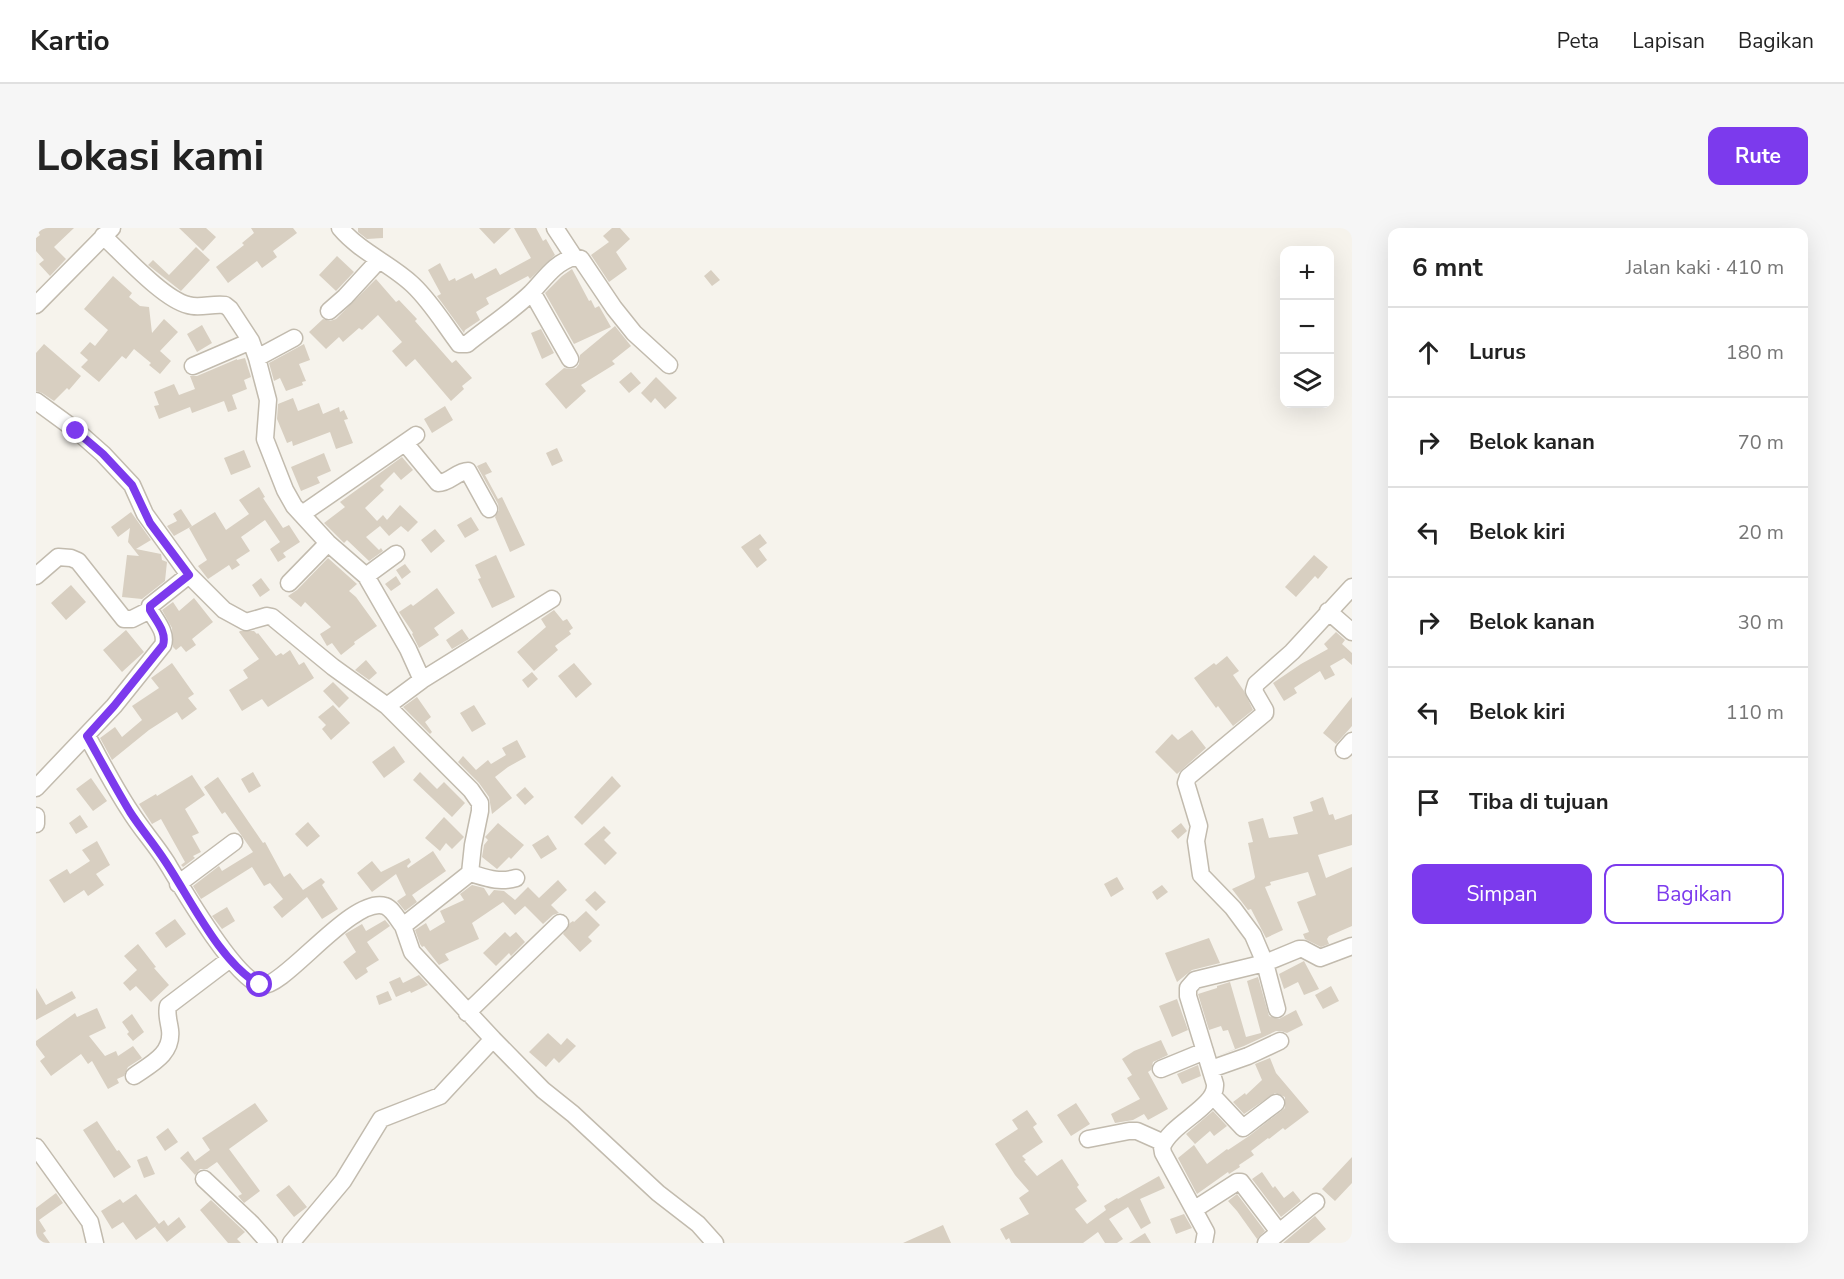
<!DOCTYPE html>
<html lang="id">
<head>
<meta charset="utf-8">
<style>
	:root { --surface:#fff; --page:#f6f6f6; --text:#222; --muted:#767676; --line:#e0e0e0; --accent:#7c3aed }
	body { margin:0; font-family:"Nunito Sans",sans-serif; background:var(--page); color:var(--text) }
	.controls { position:absolute; right:18px; top:18px; display:grid; overflow:hidden; border-radius:12px; box-shadow:0 6px 24px #0002 }
	.controls button { width:54px; height:54px; display:grid; place-items:center; padding:0; border:0; border-bottom:2px solid var(--line); background:var(--surface); color:var(--text); font:30px sans-serif }
	.stop { position:absolute; width:18px; height:18px; margin:-14px; border:4px solid #7c3aed; border-radius:50%; background:#fff }
	.stop.end { background:#7c3aed; border-color:#fff; box-shadow:0 2px 6px #0008 }
	.list { margin:0; padding:0; list-style:none }
	h2 { display:flex; justify-content:space-between; align-items:center; height:78px; margin:0; padding:0 24px; font-size:26px }
	h2 small { font-size:20px; font-weight:400; color:var(--muted) }
	.list li { display:grid; grid-template-columns:39px 1fr auto; gap:18px; align-items:center; box-sizing:border-box; height:90px; padding:0 24px; border-top:2px solid var(--line) }
	.list b { display:block; font-size:22px; white-space:nowrap }
	.list em { font-size:20px; font-style:normal; color:var(--muted) }
	.actions { display:flex; gap:12px; padding:18px 24px }
	.actions a { flex:1; padding:14px 0; border:2px solid var(--accent); border-radius:12px; text-align:center; font-size:21px; color:var(--accent) }
	.actions .main { background:var(--accent); color:#fff }
	.icon { flex:none; width:33px; height:33px; fill:none; stroke:currentColor; stroke-width:2; stroke-linecap:round; stroke-linejoin:round }
	.map { position:relative; flex:none; width:1316px; height:1015px; overflow:hidden; border-radius:12px }
	header { display:flex; align-items:center; gap:36px; box-sizing:border-box; height:84px; padding:0 30px; background:var(--surface); border-bottom:2px solid var(--line) }
	header strong { font-size:28px }
	nav { display:flex; gap:33px; margin-inline-start:auto; font-size:21px }
	.intro { display:flex; align-items:center; justify-content:space-between; box-sizing:border-box; height:144px; padding:0 36px }
	h1 { margin:0; font-size:42px }
	.button { padding:15px 27px; border-radius:12px; background:var(--accent); color:#fff; font-size:21px; font-weight:700 }
	main { display:flex; gap:36px; padding:0 36px }
	aside { flex:1; background:var(--surface); border-radius:12px; box-shadow:0 6px 24px #0002 }
	.map>svg:first-child { display:block }
	.building { fill:#d8cfc1 }
	.lines { fill:none; stroke-linecap:round; stroke-linejoin:round }
	.minor-casing { stroke:#c2bbae; stroke-width:19 }
	.minor { stroke:#fff; stroke-width:16 }
	.route { stroke:#7c3aed; stroke-width:8 }
</style>
</head>
<body>
<header>
<strong>Kartio</strong>
<nav><a>Peta</a><a>Lapisan</a><a>Bagikan</a></nav>
</header>
<div class="intro"><h1>Lokasi kami</h1><a class="button">Rute</a></div>
<main>
<div class="map">
<svg width="1316" height="1015" viewBox="0 0 1316 1015">
	<rect width="100%" height="100%" fill="#f6f3ec"/>
	<path class="building" d="M 0,0 L 38,0 L 18,19 L 30,31 L 14,48 L 3,36 L 8,32 L 0,23 L 0,10 L 4,7 Z
		M 143,0 L 170,0 L 180,9 L 167,23 Z
		M 215,0 L 257,0 L 261,5 L 237,23 L 241,29 L 226,40 L 221,33 L 192,55 L 180,39 L 208,17 L 206,15 L 218,5 Z
		M 322,0 L 347,0 L 347,10 L 331,11 L 322,4 Z
		M 443,0 L 475,0 L 458,16 Z
		M 478,0 L 500,0 L 507,13 L 510,11 L 519,27 L 494,51 L 492,48 L 450,70 L 453,76 L 440,84 L 444,92 L 429,102 L 428,105 L 401,68 L 405,66 L 392,42 L 404,35 L 413,53 L 419,50 L 420,53 L 436,45 L 439,51 L 460,40 L 464,47 L 495,30 Z
		M 576,0 L 584,0 L 594,11 L 580,24 L 591,41 L 573,54 L 555,27 L 573,14 L 567,8 Z
		M 160,19 L 174,32 L 145,63 L 112,37 L 117,32 L 133,47 Z
		M 301,28 L 318,44 L 300,63 L 283,47 Z
		M 536,41 L 553,73 L 555,72 L 559,80 L 563,78 L 575,99 L 538,116 L 509,65 L 526,48 Z
		M 675,42 L 684,52 L 676,58 L 668,48 Z
		M 77,48 L 96,65 L 93,69 L 104,78 L 113,79 L 116,105 L 128,91 L 142,104 L 124,123 L 135,133 L 124,146 L 113,137 L 115,135 L 98,121 L 90,131 L 86,128 L 63,154 L 45,139 L 52,132 L 44,125 L 54,114 L 59,118 L 72,102 L 48,81 Z
		M 340,51 L 360,74 L 363,72 L 381,91 L 379,93 L 416,135 L 420,132 L 436,150 L 426,158 L 428,161 L 415,173 L 379,131 L 370,139 L 356,123 L 366,114 L 342,87 L 326,102 L 323,100 L 307,114 L 303,109 L 290,121 L 273,104 L 287,91 L 294,93 L 300,91 Z
		M 166,97 L 176,115 L 161,124 L 151,106 Z
		M 579,98 L 595,118 L 576,133 L 579,136 L 545,157 L 550,163 L 530,181 L 509,156 L 528,140 L 534,141 L 540,140 L 543,136 L 544,127 Z
		M 505,101 L 518,125 L 506,131 L 495,105 Z
		M 8,116 L 45,148 L 33,162 L 31,160 L 18,173 L 6,165 L 0,163 L 0,125 Z
		M 268,116 L 274,132 L 263,136 L 270,153 L 266,154 L 267,157 L 250,163 L 244,150 L 238,153 L 233,135 Z
		M 209,130 L 215,149 L 208,152 L 211,161 L 196,167 L 201,181 L 192,184 L 188,173 L 156,185 L 154,179 L 123,191 L 118,178 L 123,177 L 118,164 L 138,156 L 143,167 L 159,161 L 154,148 L 161,148 L 201,131 L 201,132 Z
		M 595,144 L 605,155 L 593,165 L 583,154 Z
		M 620,149 L 641,170 L 629,181 L 619,170 L 615,175 L 605,165 Z
		M 257,170 L 262,183 L 283,175 L 287,186 L 303,179 L 304,184 L 308,182 L 312,191 L 308,192 L 317,215 L 300,221 L 294,204 L 257,218 L 256,213 L 251,215 L 241,191 L 242,176 Z
		M 409,178 L 417,192 L 396,205 L 388,191 Z
		M 521,220 L 527,233 L 516,238 L 510,225 Z
		M 208,222 L 215,239 L 195,247 L 188,230 Z
		M 288,225 L 295,243 L 281,249 L 284,255 L 265,263 L 255,239 Z
		M 366,229 L 377,242 L 365,252 L 358,244 L 344,258 L 348,262 L 329,280 L 341,293 L 347,287 L 351,292 L 364,277 L 382,294 L 372,304 L 365,298 L 353,308 L 344,298 L 330,309 L 343,322 L 345,320 L 347,323 L 333,333 L 311,312 L 308,315 L 288,295 L 309,279 L 304,274 Z
		M 450,234 L 456,244 L 449,247 L 462,271 L 466,269 L 489,317 L 474,324 L 459,289 L 463,282 L 462,276 L 441,238 Z
		M 223,259 L 229,269 L 227,270 L 247,300 L 253,297 L 264,314 L 247,325 L 250,329 L 242,334 L 234,321 L 244,314 L 229,292 L 205,309 L 214,323 L 200,332 L 204,337 L 196,342 L 193,337 L 172,351 L 162,338 L 171,332 L 153,300 L 179,284 L 190,302 L 213,286 L 203,272 Z
		M 145,281 L 156,298 L 138,308 L 131,298 L 141,293 L 137,286 Z
		M 95,284 L 115,312 L 100,321 L 125,326 L 126,332 L 131,334 L 129,353 L 106,371 L 86,369 L 91,327 L 103,328 L 92,314 L 94,300 L 82,309 L 75,299 Z
		M 435,289 L 443,302 L 429,310 L 421,297 Z
		M 399,301 L 409,313 L 395,325 L 385,312 Z
		M 724,306 L 731,315 L 723,321 L 731,332 L 721,340 L 705,319 Z
		M 460,327 L 479,369 L 456,380 L 442,351 L 445,350 L 439,337 Z
		M 1278,327 L 1292,339 L 1282,351 L 1279,348 L 1260,369 L 1249,359 Z
		M 292,330 L 321,356 L 313,363 L 320,369 L 341,398 L 318,414 L 319,416 L 305,427 L 296,415 L 291,418 L 284,406 L 295,399 L 269,374 L 265,379 L 252,368 L 261,362 Z
		M 369,336 L 375,344 L 366,351 L 360,342 Z
		M 360,348 L 365,356 L 355,363 L 349,356 Z
		M 225,350 L 234,362 L 224,369 L 216,357 Z
		M 35,357 L 50,374 L 30,392 L 15,375 Z
		M 401,360 L 419,385 L 398,400 L 403,407 L 383,420 L 376,406 L 377,405 L 363,384 L 375,376 L 377,378 Z
		M 158,370 L 177,394 L 156,411 L 160,417 L 150,424 L 145,418 L 140,422 L 137,419 L 136,400 L 126,382 L 137,374 L 143,383 Z
		M 518,382 L 527,393 L 531,391 L 537,400 L 533,403 L 535,406 L 519,418 L 522,422 L 498,443 L 481,424 L 510,399 L 505,391 Z
		M 426,401 L 433,411 L 416,421 L 410,412 Z
		M 90,402 L 108,424 L 86,444 L 67,422 Z
		M 204,403 L 218,403 L 221,406 L 222,405 L 240,428 L 245,425 L 247,427 L 254,422 L 263,437 L 268,434 L 278,450 L 232,479 L 226,471 L 206,483 L 193,462 L 212,450 L 207,442 L 223,431 L 203,404 Z
		M 1300,404 L 1309,412 L 1306,416 L 1316,425 L 1316,437 L 1308,430 L 1294,438 L 1299,447 L 1289,452 L 1284,443 L 1258,460 L 1261,465 L 1248,473 L 1237,455 L 1265,436 L 1292,421 L 1288,416 Z
		M 1191,428 L 1203,443 L 1197,447 L 1208,463 L 1217,482 L 1197,498 L 1182,478 L 1180,480 L 1158,450 L 1178,435 L 1180,437 Z
		M 330,432 L 341,445 L 333,452 L 319,442 Z
		M 136,435 L 158,466 L 152,470 L 161,481 L 146,492 L 141,484 L 113,502 L 76,532 L 64,510 L 79,499 L 86,509 L 106,492 L 96,478 L 123,460 L 115,450 Z
		M 538,435 L 556,456 L 540,470 L 522,448 Z
		M 496,444 L 502,451 L 492,460 L 486,452 Z
		M 297,454 L 313,470 L 303,480 L 287,463 Z
		M 381,469 L 395,489 L 389,494 L 396,504 L 394,506 L 367,479 Z
		M 1316,469 L 1316,498 L 1300,516 L 1287,505 Z
		M 297,477 L 314,495 L 295,512 L 286,501 L 290,497 L 282,489 Z
		M 438,477 L 450,496 L 436,504 L 424,485 Z
		M 1156,502 L 1170,520 L 1141,546 L 1119,524 L 1136,506 L 1142,512 Z
		M 481,512 L 490,529 L 472,539 L 459,549 L 476,570 L 456,586 L 453,569 L 443,555 L 422,534 L 427,528 L 440,542 L 452,532 L 455,536 L 470,527 L 466,520 Z
		M 358,518 L 369,534 L 348,550 L 336,534 Z
		M 217,544 L 225,558 L 213,565 L 205,551 Z
		M 384,544 L 401,561 L 408,554 L 429,575 L 416,589 L 377,552 Z
		M 156,547 L 169,567 L 149,581 L 163,605 L 156,608 L 165,624 L 157,628 L 159,630 L 147,639 L 145,637 L 149,634 L 125,591 L 116,596 L 103,576 L 120,566 L 121,568 Z
		M 576,548 L 585,558 L 546,597 L 538,589 Z
		M 182,549 L 227,615 L 229,614 L 248,649 L 254,645 L 267,662 L 285,650 L 289,654 L 286,657 L 302,681 L 286,691 L 271,669 L 246,690 L 237,679 L 247,671 L 234,655 L 228,658 L 216,639 L 165,671 L 157,658 L 183,638 L 186,643 L 217,624 L 189,584 L 186,586 L 168,559 Z
		M 55,550 L 71,573 L 57,583 L 40,561 Z
		M 489,559 L 498,569 L 489,577 L 480,567 Z
		M 1287,569 L 1293,587 L 1297,586 L 1299,592 L 1316,586 L 1316,617 L 1282,627 L 1290,650 L 1316,639 L 1316,698 L 1293,708 L 1291,711 L 1293,716 L 1285,719 L 1269,711 L 1267,706 L 1273,704 L 1261,674 L 1280,667 L 1272,644 L 1234,654 L 1235,657 L 1229,659 L 1247,702 L 1230,710 L 1215,681 L 1212,682 L 1196,661 L 1218,651 L 1219,649 L 1212,615 L 1217,614 L 1212,594 L 1227,590 L 1233,610 L 1262,606 L 1257,589 L 1277,583 L 1274,574 Z
		M 44,587 L 52,599 L 40,606 L 33,595 Z
		M 408,589 L 428,609 L 416,621 L 410,615 L 404,623 L 389,610 Z
		M 272,594 L 284,608 L 271,619 L 259,606 Z
		M 462,595 L 488,617 L 475,631 L 473,629 L 461,641 L 446,629 L 448,617 L 452,612 L 449,609 Z
		M 1145,595 L 1151,603 L 1142,611 L 1135,603 Z
		M 568,598 L 575,605 L 568,612 L 581,625 L 569,637 L 548,616 Z
		M 512,607 L 521,621 L 505,631 L 496,617 Z
		M 61,613 L 74,637 L 60,646 L 68,657 L 52,668 L 48,662 L 28,675 L 13,652 L 31,641 L 34,646 L 54,633 L 46,622 Z
		M 397,623 L 410,643 L 376,667 L 381,674 L 369,683 L 361,673 L 370,667 L 360,646 L 336,664 L 321,645 L 336,633 L 345,644 L 373,630 L 375,634 L 371,638 L 372,640 Z
		M 1081,649 L 1088,661 L 1075,669 L 1068,656 Z
		M 522,652 L 531,662 L 515,677 L 523,685 L 517,687 L 507,696 L 489,678 L 479,687 L 467,674 L 436,695 L 443,711 L 409,726 L 413,732 L 403,737 L 388,718 L 386,719 L 384,716 L 379,702 L 390,695 L 394,703 L 409,694 L 404,683 L 428,672 L 424,666 L 436,657 L 448,660 L 453,668 L 458,662 L 468,663 L 479,672 L 492,659 L 503,670 Z
		M 1126,657 L 1132,664 L 1121,672 L 1116,664 Z
		M 559,663 L 570,674 L 560,683 L 549,672 Z
		M 191,679 L 199,693 L 186,701 L 176,688 Z
		M 550,683 L 564,697 L 552,709 L 556,713 L 544,724 L 527,706 L 534,695 L 537,693 L 538,694 Z
		M 139,691 L 150,706 L 130,720 L 119,705 Z
		M 349,692 L 354,698 L 331,714 L 343,732 L 330,740 L 332,744 L 320,752 L 307,734 L 320,724 L 309,706 L 326,696 L 330,703 Z
		M 469,704 L 474,709 L 480,704 L 489,714 L 475,728 L 473,725 L 460,738 L 447,725 Z
		M 1173,710 L 1184,735 L 1156,742 L 1141,754 L 1129,725 Z
		M 102,716 L 120,739 L 118,740 L 133,757 L 115,774 L 100,758 L 94,763 L 87,755 L 101,742 L 88,728 Z
		M 1268,733 L 1283,761 L 1268,767 L 1262,754 L 1248,761 L 1243,746 Z
		M 383,747 L 392,757 L 375,765 L 374,763 L 360,769 L 353,754 L 364,749 L 367,755 Z
		M 1222,749 L 1233,788 L 1243,791 L 1260,782 L 1267,797 L 1251,805 L 1245,803 L 1240,803 L 1208,818 L 1181,828 L 1199,821 L 1192,802 L 1187,803 L 1185,798 L 1173,802 L 1162,766 L 1181,760 L 1181,758 L 1194,754 L 1210,809 L 1225,805 L 1211,753 Z
		M 1295,758 L 1303,773 L 1287,781 L 1279,767 Z
		M 0,760 L 10,777 L 36,763 L 40,770 L 0,792 Z
		M 352,763 L 356,772 L 343,777 L 340,768 Z
		M 1141,771 L 1152,802 L 1136,809 L 1123,778 Z
		M 61,780 L 70,800 L 53,808 L 69,828 L 80,823 L 82,828 L 97,818 L 106,830 L 92,839 L 88,848 L 81,851 L 83,855 L 72,861 L 56,833 L 52,836 L 45,826 L 15,848 L 4,833 L 9,829 L 0,817 L 0,813 L 39,785 L 41,789 Z
		M 96,786 L 108,804 L 97,813 L 91,806 L 93,804 L 86,794 Z
		M 512,805 L 525,817 L 531,810 L 540,818 L 523,835 L 518,830 L 510,839 L 493,824 Z
		M 1125,812 L 1132,827 L 1117,834 L 1115,842 L 1112,844 L 1132,881 L 1112,892 L 1108,886 L 1097,892 L 1079,895 L 1075,886 L 1104,871 L 1091,850 L 1096,847 L 1086,831 L 1098,823 Z
		M 1234,830 L 1240,845 L 1273,884 L 1249,902 L 1247,900 L 1233,911 L 1232,910 L 1215,923 L 1218,927 L 1203,937 L 1204,939 L 1193,946 L 1192,944 L 1161,966 L 1142,930 L 1158,917 L 1171,936 L 1191,921 L 1192,922 L 1213,908 L 1249,880 L 1249,869 L 1239,865 L 1208,886 L 1197,874 L 1209,865 L 1210,867 L 1226,852 L 1219,836 Z
		M 1162,837 L 1165,848 L 1146,856 L 1141,846 Z
		M 219,875 L 232,893 L 193,921 L 224,963 L 208,975 L 202,968 L 206,966 L 181,934 L 171,941 L 164,941 L 159,947 L 144,930 L 152,923 L 159,933 L 174,922 L 166,910 Z
		M 1040,875 L 1054,896 L 1035,908 L 1021,887 Z
		M 991,882 L 1001,896 L 997,899 L 1007,914 L 986,928 L 990,932 L 988,933 L 1001,948 L 1026,931 L 1043,957 L 1041,959 L 1051,973 L 1039,981 L 1051,996 L 1070,982 L 1068,978 L 1081,970 L 1082,971 L 1123,948 L 1129,960 L 1104,971 L 1115,995 L 1105,1001 L 1092,979 L 1073,991 L 1087,1011 L 1081,1015 L 1069,1015 L 1062,1004 L 1047,1015 L 975,1015 L 973,1010 L 970,1012 L 964,1001 L 993,986 L 983,970 L 993,963 L 979,947 L 959,916 L 982,901 L 976,892 Z
		M 1177,883 L 1191,898 L 1178,908 L 1174,903 L 1159,916 L 1150,906 Z
		M 61,893 L 81,923 L 83,922 L 95,939 L 78,950 L 47,902 Z
		M 132,900 L 142,914 L 129,923 L 120,909 Z
		M 111,928 L 119,946 L 108,950 L 101,932 Z
		M 1316,929 L 1316,955 L 1299,973 L 1286,961 Z
		M 1226,944 L 1237,960 L 1239,958 L 1248,970 L 1257,963 L 1265,973 L 1245,989 L 1216,951 Z
		M 253,957 L 271,979 L 258,989 L 240,967 Z
		M 20,965 L 27,975 L 3,992 L 10,1003 L 7,1005 L 14,1015 L 0,1015 L 0,980 Z
		M 100,966 L 123,996 L 100,1012 L 87,994 L 76,1001 L 65,983 L 84,971 L 87,975 Z
		M 1201,966 L 1229,1003 L 1221,1011 L 1201,983 L 1192,973 Z
		M 175,972 L 209,1004 L 201,1011 L 205,1015 L 192,1015 L 164,982 Z
		M 1148,986 L 1156,1000 L 1140,1006 L 1134,991 Z
		M 1279,988 L 1290,1001 L 1273,1015 L 1247,1015 Z
		M 143,989 L 150,999 L 131,1014 L 119,999 L 128,992 L 132,998 Z
		M 907,997 L 915,1015 L 867,1015 Z
		M 1109,1005 L 1115,1015 L 1093,1015 Z"/>
	<g class="lines">
		<g class="minor-casing">
			<path id="minor" d="M 304,0 C 324,24 355,36 377,57 C 395,74 408,96 423,116 L 431,116 C 452,99 475,84 495,65 C 508,52 518,35 538,29
				M 519,0 L 538,29 L 545,31 L 578,80 L 598,105 L 633,137
				M 67,8 C 87,26 127,71 152,77 C 163,81 177,75 189,77 L 194,81 L 215,113 L 221,130 L 232,172 L 229,211 L 249,262 L 258,278 L 292,315 L 330,348 L 372,421 L 386,452 L 351,478
				M 496,64 L 534,131
				M 0,77 L 76,0
				M 293,83 L 309,69 L 343,32
				M 221,130 L 258,110
				M 157,138 L 215,113
				M 0,173 L 41,203 L 67,226 L 96,257 L 109,286 L 153,347 L 114,378 L 114,382 C 120,393 131,404 127,417 L 78,478 L 0,560
				M 369,215 L 402,255 C 414,255 421,243 432,243 L 453,281
				M 266,286 L 380,207
				M 0,348 L 22,329 L 35,330 L 42,333 L 88,391 L 96,391 L 114,382
				M 330,348 L 360,326
				M 253,355 L 292,315
				M 1316,359 L 1256,424 L 1220,456 L 1218,463 L 1229,482 L 1229,485 L 1152,549 L 1150,555 L 1163,598 L 1160,613 L 1165,647 L 1197,680 L 1217,707 L 1229,735 L 1263,721 L 1267,721 L 1284,730 L 1316,718
				M 1292,383 L 1316,404
				M 386,452 L 516,371
				M 51,508 C 65,533 78,559 94,583 C 105,601 120,617 131,635 C 146,660 199,751 225,757 C 247,762 316,667 349,678 C 357,681 362,692 367,698 L 434,645 L 437,617 L 444,583 L 444,575 L 435,562 L 351,478 L 297,439 L 236,389 L 231,388 L 210,394 L 188,382 L 153,347
				M 1308,522 L 1316,513
				M 0,588 L 0,596
				M 434,645 C 451,650 462,655 480,650
				M 142,656 L 198,614
				M 367,698 L 376,724 L 457,811
				M 431,785 L 524,695
				M 1125,841 L 1169,823
				M 1175,841 L 1212,828 L 1244,813
				M 98,848 C 115,836 137,826 134,802 C 133,794 130,786 132,778 L 194,731
				M 1177,868 L 1207,900 L 1240,875
				M 1052,911 L 1093,903 L 1101,903 L 1128,915
				M 0,919 L 54,994 L 59,1015
				M 168,951 L 216,996 L 233,1015
				M 1159,981 L 1201,954 L 1205,954 L 1243,1004
				M 255,1015 L 307,953 L 345,891 L 404,868 L 457,811 L 507,862 L 537,886 L 622,965 L 662,996 L 679,1015
				M 1168,1015 L 1170,1004 L 1127,925 L 1126,919 C 1135,895 1181,879 1179,856 L 1152,768 L 1152,760 L 1159,752 L 1229,735 L 1241,781
				M 1230,1015 L 1280,974"/>
		</g>
		<use href="#minor" class="minor"/>
	</g>
	<g class="lines">
		<path class="route" d="M 40,203 L 67,226 L 96,257 L 114,295 L 153,347 L 114,378 L 114,382 C 120,393 131,404 127,417 L 78,478 L 51,508 C 65,533 79,559 94,584 C 105,601 118,616 129,633 C 154,670 184,735 224,757"/>
	</g>
</svg>
<div class="controls">
<button>+</button>
<button>−</button>
<button><svg class="icon" aria-label="layers" viewBox="0 0 24 24"><path d="M12 4l9 5-9 5-9-5zM3 14l9 5 9-5"/></svg></button>
</div>
<div class="stop" style="left:224px;top:757px"></div>
<div class="stop end" style="left:40px;top:203px"></div>
</div>
<aside>
<h2>6 mnt<small>Jalan kaki · 410 m</small></h2>
<ul class="list">
<li><svg class="icon" aria-label="ahead" viewBox="0 0 24 24"><path d="M12 20V5M6 11l6-6 6 6"/></svg><div><b>Lurus</b></div><em>180 m</em></li>
<li><svg class="icon" aria-label="right" viewBox="0 0 24 24"><path d="M7 20v-9h11M14 6l5 5-5 5"/></svg><div><b>Belok kanan</b></div><em>70 m</em></li>
<li><svg class="icon" aria-label="left" viewBox="0 0 24 24"><path d="M17 20v-9H6M10 6l-5 5 5 5"/></svg><div><b>Belok kiri</b></div><em>20 m</em></li>
<li><svg class="icon" aria-label="right" viewBox="0 0 24 24"><path d="M7 20v-9h11M14 6l5 5-5 5"/></svg><div><b>Belok kanan</b></div><em>30 m</em></li>
<li><svg class="icon" aria-label="left" viewBox="0 0 24 24"><path d="M17 20v-9H6M10 6l-5 5 5 5"/></svg><div><b>Belok kiri</b></div><em>110 m</em></li>
<li><svg class="icon" aria-label="arrive" viewBox="0 0 24 24"><path d="M6 21V4h12l-3 4 3 4H6"/></svg><div><b>Tiba di tujuan</b></div></li>
</ul>
<div class="actions"><a class="main">Simpan</a><a>Bagikan</a></div>
</aside>
</main>
</body>
</html>
